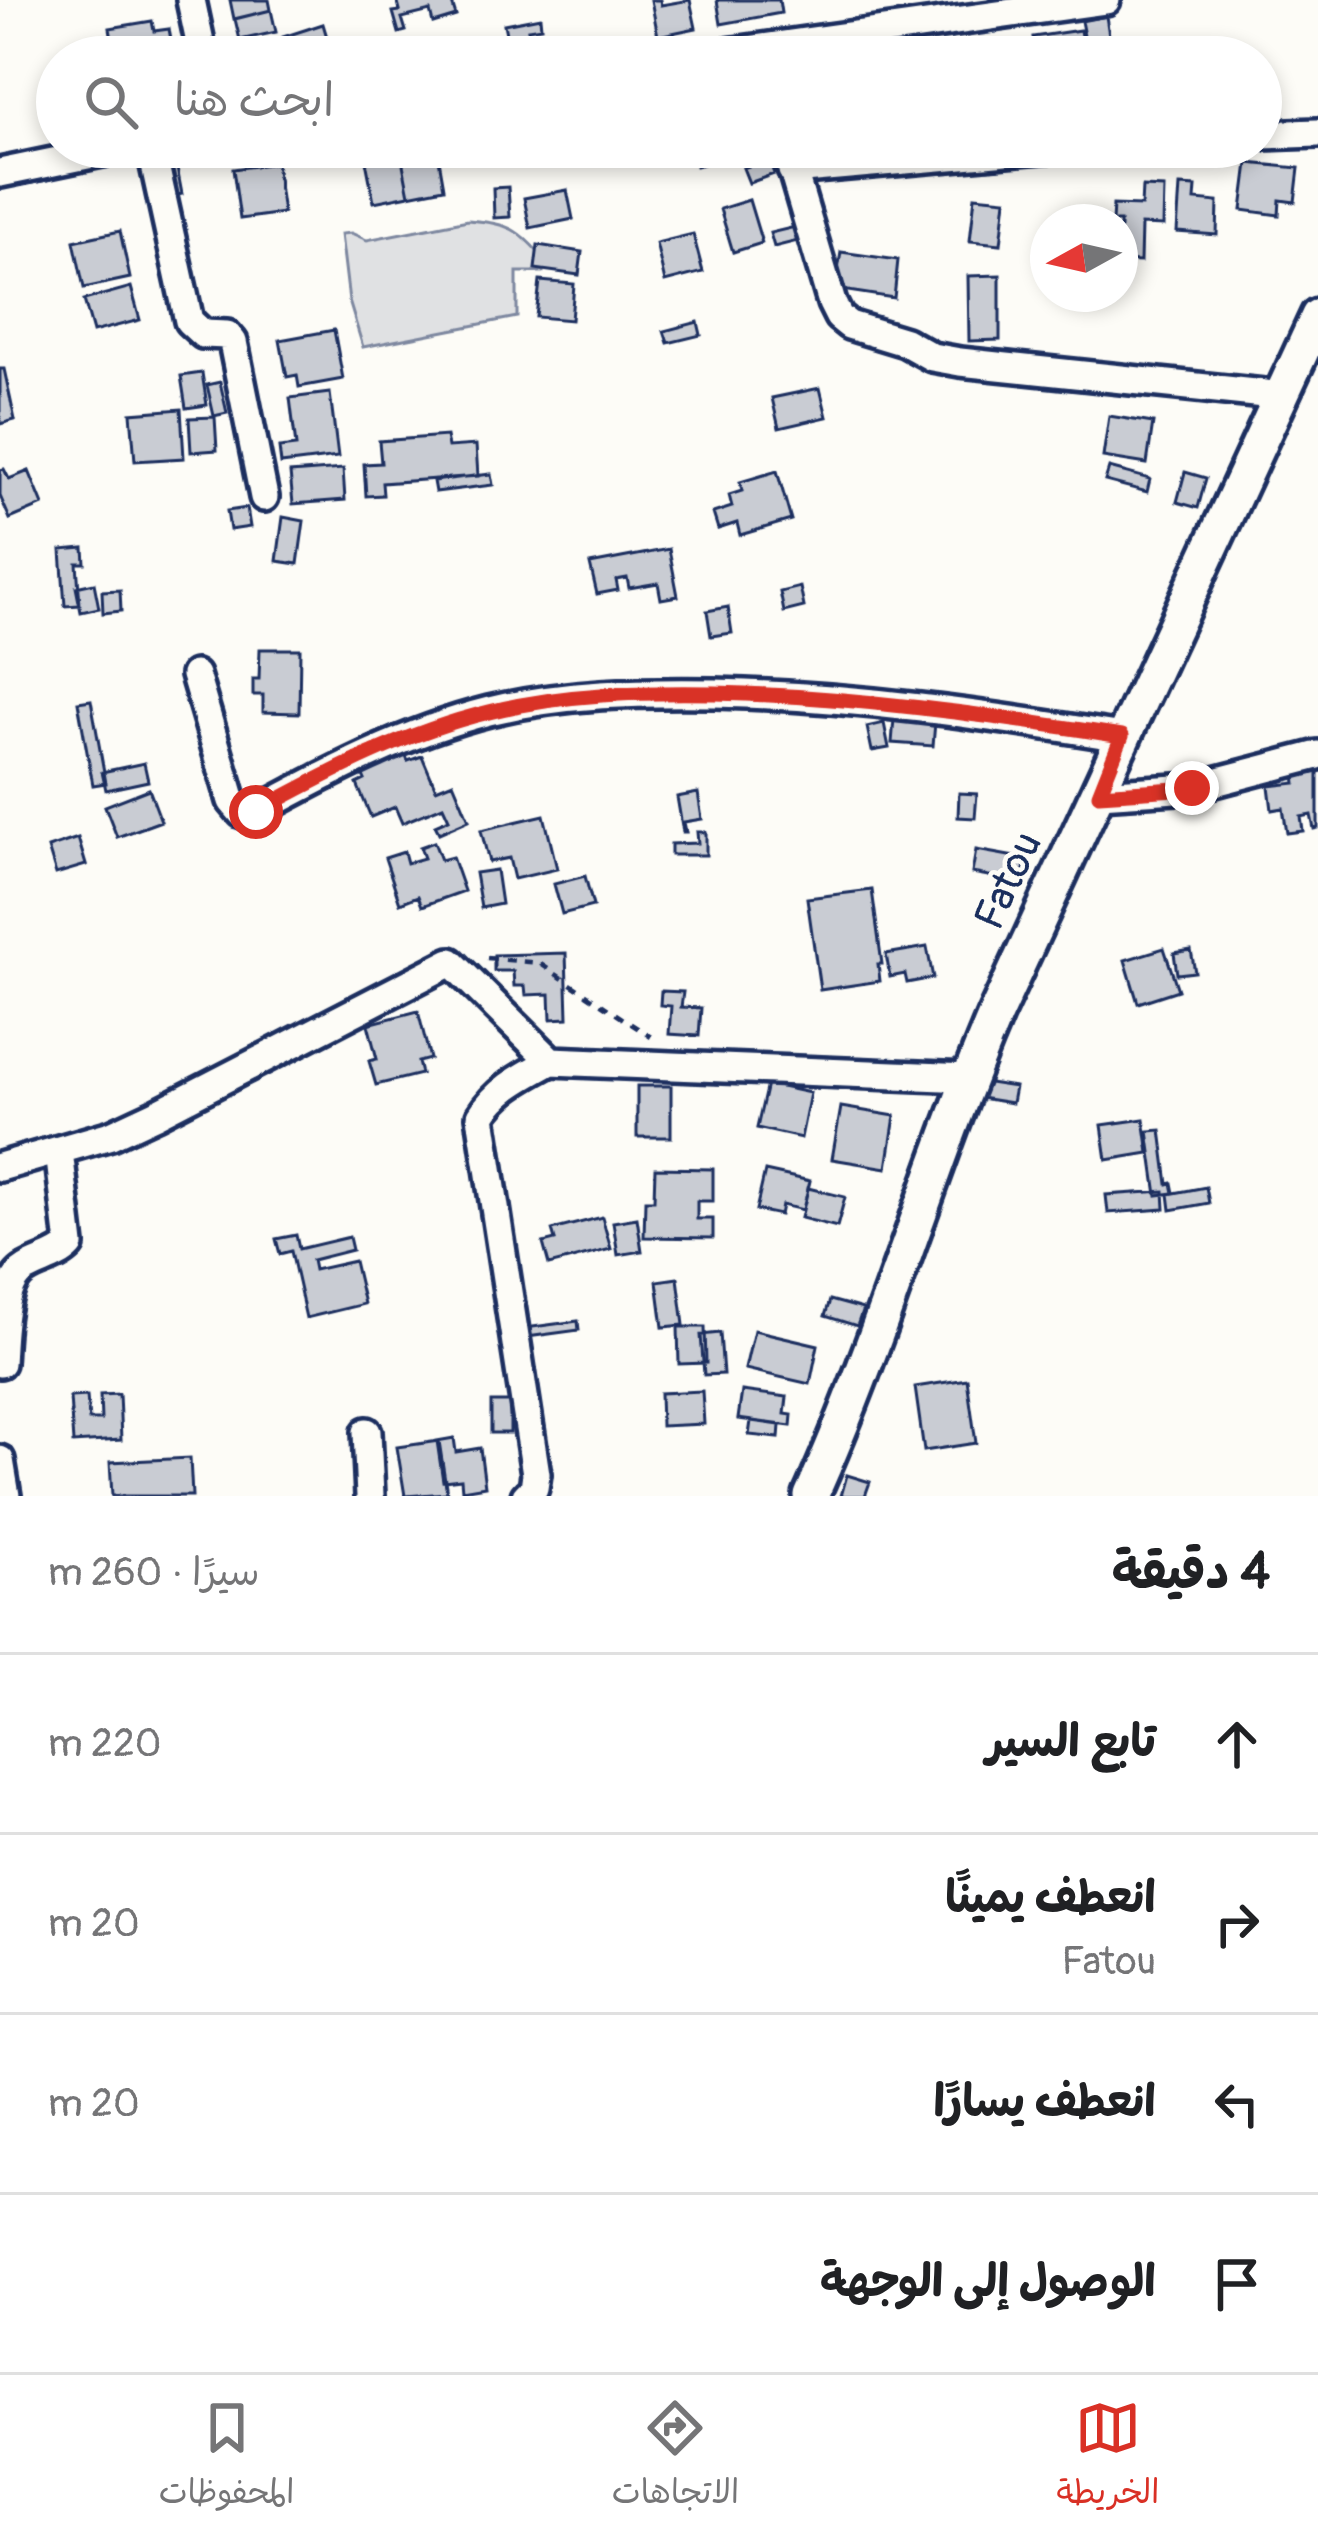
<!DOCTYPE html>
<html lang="ar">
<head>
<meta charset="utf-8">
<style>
	:root { --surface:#fff; --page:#f6f6f6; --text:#202124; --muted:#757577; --line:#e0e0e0; --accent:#d93025 }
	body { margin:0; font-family:Pangolin,"Playpen Sans Arabic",sans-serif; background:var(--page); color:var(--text); direction:rtl }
	.compass { position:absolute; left:1030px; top:204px; width:108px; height:108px; border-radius:50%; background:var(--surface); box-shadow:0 6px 18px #0003; rotate:262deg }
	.stop { position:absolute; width:36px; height:36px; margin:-27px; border:9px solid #d93025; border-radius:50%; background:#fff }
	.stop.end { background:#d93025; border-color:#fff; box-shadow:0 3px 12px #0008 }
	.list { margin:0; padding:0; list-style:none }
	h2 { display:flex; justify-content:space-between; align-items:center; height:156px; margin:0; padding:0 48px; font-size:51px }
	h2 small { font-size:39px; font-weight:400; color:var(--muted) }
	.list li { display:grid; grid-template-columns:78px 1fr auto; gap:36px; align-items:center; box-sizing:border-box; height:180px; padding:0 48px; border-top:3px solid var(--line) }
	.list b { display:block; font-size:45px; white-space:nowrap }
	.list p { margin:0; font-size:39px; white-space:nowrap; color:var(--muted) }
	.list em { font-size:39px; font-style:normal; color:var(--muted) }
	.icon { flex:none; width:66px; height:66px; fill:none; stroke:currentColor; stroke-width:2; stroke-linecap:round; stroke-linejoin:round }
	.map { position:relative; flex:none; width:1318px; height:1496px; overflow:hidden; direction:ltr }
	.search { position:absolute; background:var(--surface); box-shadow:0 6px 18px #0003; left:36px; right:36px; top:36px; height:132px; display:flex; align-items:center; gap:30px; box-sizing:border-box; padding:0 42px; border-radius:66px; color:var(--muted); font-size:45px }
	.sheet { height:876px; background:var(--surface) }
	nav { display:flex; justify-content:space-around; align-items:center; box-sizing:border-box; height:168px; border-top:3px solid var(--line); background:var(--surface); font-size:33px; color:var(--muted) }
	nav a { display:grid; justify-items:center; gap:6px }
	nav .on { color:var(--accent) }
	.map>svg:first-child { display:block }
	.green { fill:#e0e1e3; stroke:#7e88a0; stroke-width:3 }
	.building { fill:#c9ccd3; stroke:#1b2f5e; stroke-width:3 }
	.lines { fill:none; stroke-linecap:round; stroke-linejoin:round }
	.minor-casing { stroke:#1b2f5e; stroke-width:36 }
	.tertiary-casing { stroke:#1b2f5e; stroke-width:42 }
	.path { stroke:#1b2f5e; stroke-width:4.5; stroke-dasharray:9 9; stroke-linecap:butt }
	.minor { stroke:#fdfcf7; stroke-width:27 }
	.tertiary { stroke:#fdfcf7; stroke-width:33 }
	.route { stroke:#d93025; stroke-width:15 }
	.labels { text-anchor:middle; stroke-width:9; stroke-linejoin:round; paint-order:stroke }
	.street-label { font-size:42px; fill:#1b2f5e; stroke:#fdfcf7 }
</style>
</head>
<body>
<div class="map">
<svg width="1318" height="1496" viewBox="0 0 1318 1496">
	<rect width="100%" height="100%" fill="#fdfcf7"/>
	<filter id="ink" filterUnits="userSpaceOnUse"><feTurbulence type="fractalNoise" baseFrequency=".00833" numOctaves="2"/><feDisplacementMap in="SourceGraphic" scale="24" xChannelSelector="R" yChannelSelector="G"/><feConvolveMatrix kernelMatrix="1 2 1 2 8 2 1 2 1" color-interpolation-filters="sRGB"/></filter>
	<g filter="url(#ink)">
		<path class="green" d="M 468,220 C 509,223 519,229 545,260 L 543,272 L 517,272 L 517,317 L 363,347 L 349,301 L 341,234 L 351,233 L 367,240 Z"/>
		<path class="building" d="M 230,0 L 269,0 L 271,10 L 234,19 Z
			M 397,0 L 451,0 L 456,16 L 433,23 L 430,11 L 402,18 L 406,31 L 399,33 L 393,12 L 400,11 Z
			M 651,0 L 660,0 L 661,5 L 690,0 L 696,28 L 658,36 Z
			M 717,0 L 779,0 L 781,13 L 721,24 Z
			M 271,10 L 276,32 L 240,40 L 235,19 Z
			M 1106,16 L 1110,42 L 1086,46 L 1081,21 Z
			M 540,17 L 541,27 L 528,29 L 532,45 L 509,49 L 504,24 Z
			M 152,21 L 154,31 L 169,29 L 171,40 L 156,43 L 159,57 L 115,57 L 110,28 Z
			M 323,24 L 333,57 L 290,57 L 283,37 Z
			M 1080,30 L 1082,42 L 1066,45 L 1068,57 L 1018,57 L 1017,52 L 1035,49 L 1033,37 Z
			M 159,147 L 173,147 L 182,194 L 164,198 Z
			M 692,147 L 729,147 L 732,157 L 696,166 Z
			M 437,148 L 444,188 L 409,195 L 401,154 Z
			M 401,154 L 409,195 L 374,202 L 366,161 Z
			M 769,159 L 774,174 L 749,183 L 743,168 Z
			M 276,163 L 283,213 L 240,219 L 233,169 Z
			M 1248,163 L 1299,168 L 1295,202 L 1280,200 L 1279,215 L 1242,210 Z
			M 1180,186 L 1196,187 L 1195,200 L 1218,202 L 1217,235 L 1177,232 Z
			M 508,187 L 510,217 L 494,218 L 493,188 Z
			M 1142,187 L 1164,188 L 1163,226 L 1141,225 L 1140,262 L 1120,261 L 1120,222 L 1112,222 L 1113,205 L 1141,206 Z
			M 567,190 L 573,219 L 530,228 L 524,198 Z
			M 975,196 L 1006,199 L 1001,244 L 970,241 Z
			M 749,200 L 762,243 L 733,252 L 720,209 Z
			M 795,227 L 798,241 L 774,247 L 770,233 Z
			M 120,231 L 130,278 L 84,288 L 74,241 Z
			M 693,234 L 703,272 L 665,282 L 656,243 Z
			M 538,245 L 582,252 L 579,275 L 535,269 Z
			M 841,252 L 898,260 L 894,298 L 835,289 Z
			M 1000,275 L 1000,340 L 969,341 L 968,276 Z
			M 540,281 L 574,284 L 571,320 L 536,317 Z
			M 131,287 L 140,320 L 93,332 L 84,300 Z
			M 698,322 L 701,335 L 668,343 L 664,331 Z
			M 334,330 L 343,379 L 299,387 L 297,375 L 287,377 L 280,340 Z
			M 0,369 L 4,369 L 15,420 L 0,424 Z
			M 202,373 L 207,405 L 186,408 L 181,376 Z
			M 220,382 L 227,413 L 214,416 L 207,385 Z
			M 820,388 L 827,417 L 779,428 L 772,398 Z
			M 330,393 L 338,457 L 281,464 L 279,448 L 296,446 L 290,398 Z
			M 181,409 L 184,458 L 135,461 L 131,413 Z
			M 1109,416 L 1153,423 L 1147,464 L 1103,457 Z
			M 215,417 L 217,450 L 191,452 L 189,418 Z
			M 446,436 L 448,447 L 476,445 L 478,476 L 382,483 L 383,495 L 366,496 L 364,464 L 381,463 L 379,441 Z
			M 1109,468 L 1150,479 L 1147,492 L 1105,481 Z
			M 4,469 L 9,479 L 29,471 L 43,505 L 10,519 L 0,496 L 0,470 Z
			M 343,469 L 345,500 L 293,504 L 290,473 Z
			M 777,471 L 791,520 L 740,535 L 737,523 L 718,529 L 713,513 L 732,507 L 729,495 L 742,491 L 740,482 Z
			M 1185,472 L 1206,478 L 1198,508 L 1177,502 Z
			M 491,474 L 493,485 L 435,492 L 433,481 Z
			M 247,508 L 250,527 L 230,530 L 227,511 Z
			M 283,517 L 304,521 L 298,564 L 277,561 Z
			M 84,548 L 85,563 L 77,563 L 80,605 L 65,606 L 61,550 Z
			M 669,549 L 678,596 L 661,599 L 658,583 L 629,588 L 627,578 L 616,580 L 618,590 L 597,594 L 590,564 Z
			M 94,583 L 99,608 L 81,612 L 76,587 Z
			M 800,587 L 804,607 L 784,612 L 780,592 Z
			M 120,590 L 121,611 L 103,613 L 102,591 Z
			M 728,607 L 732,633 L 711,636 L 707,611 Z
			M 260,649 L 300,649 L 299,713 L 263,712 L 263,695 L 253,695 L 253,679 L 259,679 Z
			M 91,700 L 106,783 L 93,785 L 78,702 Z
			M 894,719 L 935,722 L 933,746 L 892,743 Z
			M 884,723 L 889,748 L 872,751 L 867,727 Z
			M 401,745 L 408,761 L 422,756 L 436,789 L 453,782 L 469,820 L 439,833 L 435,825 L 449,819 L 443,806 L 402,823 L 395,807 L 371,817 L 357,784 L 365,780 L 358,764 Z
			M 144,763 L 148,781 L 106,790 L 102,772 Z
			M 1318,771 L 1318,828 L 1314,829 L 1311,815 L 1301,817 L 1303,831 L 1287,833 L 1283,808 L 1272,810 L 1269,786 L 1296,783 L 1295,774 Z
			M 149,789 L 161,821 L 117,837 L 105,806 Z
			M 698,793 L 702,819 L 684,822 L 686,832 L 683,832 L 677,797 Z
			M 959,793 L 977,794 L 975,818 L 958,817 Z
			M 544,815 L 557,869 L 514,879 L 509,858 L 489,862 L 481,830 Z
			M 697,832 L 706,832 L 706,855 L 671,855 L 671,844 L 698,843 Z
			M 78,838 L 86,865 L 56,874 L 48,848 Z
			M 434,842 L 441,860 L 452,857 L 464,891 L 422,906 L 418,896 L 400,903 L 385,858 L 404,852 L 407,863 L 424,858 L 420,847 Z
			M 976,850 L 1026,859 L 1022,882 L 972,873 Z
			M 496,870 L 501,904 L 481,908 L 475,873 Z
			M 585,876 L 593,906 L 562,914 L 554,884 Z
			M 872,890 L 882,964 L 878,964 L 880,981 L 820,990 L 807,898 Z
			M 927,947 L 933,978 L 907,983 L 905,974 L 890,977 L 886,954 Z
			M 1164,948 L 1178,990 L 1138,1003 L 1125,960 Z
			M 1191,950 L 1195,972 L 1177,974 L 1174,953 Z
			M 566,953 L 568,1018 L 551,1019 L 550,994 L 526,995 L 525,986 L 514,986 L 513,971 L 494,971 L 494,955 Z
			M 661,991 L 683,992 L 681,1007 L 701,1008 L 699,1036 L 669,1034 L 671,1006 L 660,1005 Z
			M 418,1011 L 430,1059 L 418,1062 L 421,1074 L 376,1085 L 369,1061 L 377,1059 L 368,1024 Z
			M 982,1082 L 1015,1087 L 1012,1103 L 980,1098 Z
			M 767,1084 L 810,1093 L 801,1138 L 757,1128 Z
			M 637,1086 L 671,1086 L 671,1137 L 637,1137 Z
			M 841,1107 L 895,1116 L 887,1168 L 832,1159 Z
			M 1144,1119 L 1149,1153 L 1107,1160 L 1102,1125 Z
			M 1161,1130 L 1168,1184 L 1172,1183 L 1174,1193 L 1157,1195 L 1148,1131 Z
			M 655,1168 L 713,1169 L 713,1201 L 697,1201 L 697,1219 L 713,1219 L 713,1238 L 644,1237 L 645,1200 L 654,1200 Z
			M 765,1171 L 810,1181 L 803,1210 L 782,1205 L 780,1215 L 756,1210 Z
			M 1206,1187 L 1209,1203 L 1171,1210 L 1169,1194 Z
			M 808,1188 L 845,1197 L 837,1227 L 801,1218 Z
			M 1164,1191 L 1165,1209 L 1108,1213 L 1106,1195 Z
			M 602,1217 L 611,1249 L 549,1265 L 543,1243 L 555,1240 L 552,1230 Z
			M 637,1218 L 642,1251 L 618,1255 L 613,1222 Z
			M 296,1235 L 299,1249 L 349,1237 L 352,1250 L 312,1260 L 314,1270 L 354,1261 L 364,1304 L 306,1318 L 291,1251 L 280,1254 L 276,1239 Z
			M 678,1278 L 684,1325 L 663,1327 L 657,1281 Z
			M 830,1300 L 863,1309 L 857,1326 L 825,1316 Z
			M 578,1321 L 579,1330 L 527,1337 L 525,1328 Z
			M 678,1327 L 705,1327 L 706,1363 L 679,1364 Z
			M 754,1330 L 818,1345 L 810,1384 L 745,1369 Z
			M 720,1333 L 723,1374 L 704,1375 L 701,1335 Z
			M 967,1379 L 976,1443 L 924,1451 L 915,1387 Z
			M 702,1391 L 704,1424 L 661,1426 L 660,1393 Z
			M 742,1391 L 787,1397 L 785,1414 L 792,1415 L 791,1426 L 738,1419 Z
			M 119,1394 L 121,1440 L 73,1443 L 70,1397 L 87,1396 L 89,1420 L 101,1420 L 100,1395 Z
			M 491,1402 L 510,1402 L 510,1433 L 491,1433 Z
			M 751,1421 L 780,1425 L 779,1438 L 749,1435 Z
			M 454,1438 L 456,1452 L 480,1448 L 485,1486 L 462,1490 L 461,1479 L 443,1481 L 437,1441 Z
			M 439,1441 L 447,1493 L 405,1496 L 397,1447 Z
			M 190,1458 L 192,1496 L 112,1496 L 110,1462 Z
			M 847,1475 L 870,1482 L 865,1496 L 841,1496 Z"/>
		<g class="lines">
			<g class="minor-casing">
				<path id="minor" d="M 191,0 L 203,57
					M 698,57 L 1106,0
					M 1261,135 L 1318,133
					M 151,147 L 189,321 L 203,334 L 227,335 L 233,342 L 264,497
					M 786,147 L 832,303 L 839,317 L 849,325 L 905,342 L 932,357 L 960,362 L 1283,396
					M 792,170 L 1053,147
					M 0,173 L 126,147
					M 195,675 L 232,801 L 242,813 L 256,812 C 331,771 406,732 489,711 C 564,693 639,692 715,693 C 853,696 986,715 1122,737
					M 1099,794 L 1192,788 L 1318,755
					M 551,1061 L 968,1078
					M 0,1167 L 111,1135 L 156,1114 L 451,962 L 551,1061 C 524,1076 497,1089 481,1116 L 536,1474 L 534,1488 L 526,1496
					M 0,1363 C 2,1336 1,1283 26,1269 C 41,1260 58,1258 70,1245 L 59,1151
					M 367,1432 L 370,1496
					M 0,1460 L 6,1496"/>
			</g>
			<g class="tertiary-casing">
				<path id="tertiary" d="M 811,1496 C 882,1339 928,1173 995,1015 L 1318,316"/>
			</g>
			<path class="path" d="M 487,958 L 539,963 L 651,1037"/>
			<use href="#minor" class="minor"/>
			<use href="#tertiary" class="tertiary"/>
		</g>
	</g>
	<g class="lines" filter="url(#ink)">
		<path class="route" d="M 256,812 C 331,771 406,732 489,712 C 564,693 639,692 715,693 C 853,696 986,715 1122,736 L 1099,794 L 1192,788"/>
	</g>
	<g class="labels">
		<g class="street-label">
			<text transform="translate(1007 880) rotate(-65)" y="15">Fatou</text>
		</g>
	</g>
</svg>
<svg class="compass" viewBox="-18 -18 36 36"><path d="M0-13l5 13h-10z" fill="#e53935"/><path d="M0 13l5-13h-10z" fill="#757577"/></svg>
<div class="stop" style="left:256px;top:812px"></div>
<div class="stop end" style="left:1192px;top:788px"></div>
<div class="search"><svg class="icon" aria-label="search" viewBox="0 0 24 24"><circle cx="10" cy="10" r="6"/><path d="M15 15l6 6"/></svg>ابحث هنا</div>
</div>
<section class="sheet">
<h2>4 دقيقة<small>سيرًا · 260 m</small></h2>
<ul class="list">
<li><svg class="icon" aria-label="ahead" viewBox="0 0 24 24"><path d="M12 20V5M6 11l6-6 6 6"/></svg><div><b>تابع السير</b></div><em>220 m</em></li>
<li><svg class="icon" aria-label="right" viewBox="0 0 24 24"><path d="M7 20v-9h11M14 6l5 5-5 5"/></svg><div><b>انعطف يمينًا</b><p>Fatou</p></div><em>20 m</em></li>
<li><svg class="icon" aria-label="left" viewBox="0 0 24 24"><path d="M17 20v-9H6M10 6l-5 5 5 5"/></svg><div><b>انعطف يسارًا</b></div><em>20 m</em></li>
<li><svg class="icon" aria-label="arrive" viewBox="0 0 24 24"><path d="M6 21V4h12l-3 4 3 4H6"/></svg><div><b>الوصول إلى الوجهة</b></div></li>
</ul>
</section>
<nav>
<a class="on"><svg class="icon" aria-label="map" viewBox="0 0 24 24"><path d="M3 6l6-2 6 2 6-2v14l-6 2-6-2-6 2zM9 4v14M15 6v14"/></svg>الخريطة</a>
<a><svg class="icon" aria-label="directions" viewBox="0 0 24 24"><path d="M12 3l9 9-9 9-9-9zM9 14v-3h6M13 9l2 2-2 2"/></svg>الاتجاهات</a>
<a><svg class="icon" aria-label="saved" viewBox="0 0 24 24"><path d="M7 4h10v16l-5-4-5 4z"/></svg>المحفوظات</a>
</nav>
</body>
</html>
